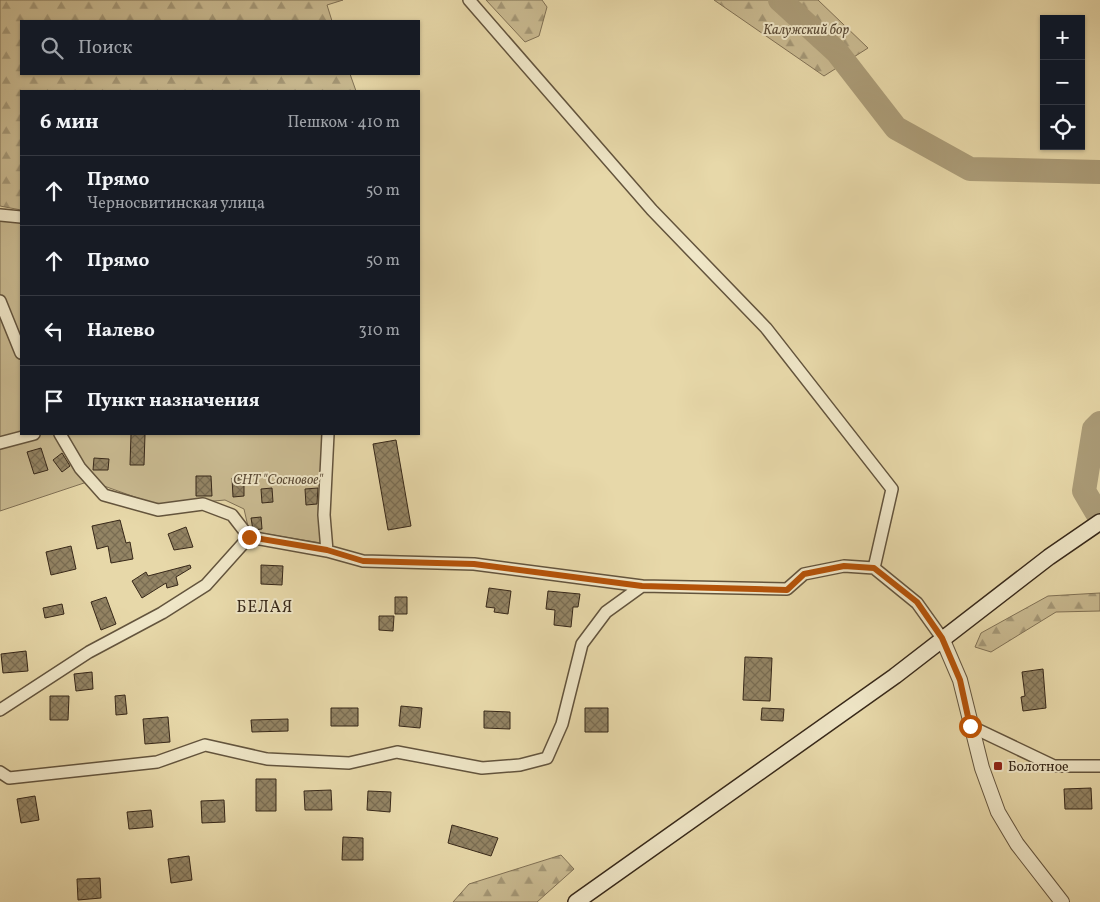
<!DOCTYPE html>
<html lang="ru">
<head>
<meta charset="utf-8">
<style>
	:root { --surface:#171b24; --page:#20242c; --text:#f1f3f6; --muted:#9ea1a6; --line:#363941 }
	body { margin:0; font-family:Vollkorn,serif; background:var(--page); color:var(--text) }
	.controls { position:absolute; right:15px; top:15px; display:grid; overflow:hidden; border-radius:0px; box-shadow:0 1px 4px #0004 }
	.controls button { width:45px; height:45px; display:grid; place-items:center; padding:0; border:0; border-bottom:1px solid var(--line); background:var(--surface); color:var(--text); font:25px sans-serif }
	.stop { position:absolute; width:15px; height:15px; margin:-11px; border:4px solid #b45309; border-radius:50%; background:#fff }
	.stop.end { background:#b45309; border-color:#fff; box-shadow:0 1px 5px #0008 }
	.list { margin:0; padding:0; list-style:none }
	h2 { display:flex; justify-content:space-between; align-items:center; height:65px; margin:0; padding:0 20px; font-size:21px }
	h2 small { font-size:16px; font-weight:400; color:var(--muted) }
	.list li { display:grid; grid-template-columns:32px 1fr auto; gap:15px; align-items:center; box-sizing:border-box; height:70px; padding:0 20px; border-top:1px solid var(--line) }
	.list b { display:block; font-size:19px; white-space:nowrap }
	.list p { margin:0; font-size:16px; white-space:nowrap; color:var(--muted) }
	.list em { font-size:16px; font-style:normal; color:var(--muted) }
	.icon { flex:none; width:28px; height:28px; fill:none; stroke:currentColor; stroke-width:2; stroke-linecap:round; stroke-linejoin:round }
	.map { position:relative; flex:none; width:1100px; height:902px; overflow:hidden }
	.search { position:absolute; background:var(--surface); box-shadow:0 1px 4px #0004; left:20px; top:20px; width:400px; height:55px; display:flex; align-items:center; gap:12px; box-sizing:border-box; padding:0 18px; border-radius:0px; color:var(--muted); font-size:19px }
	.panel { position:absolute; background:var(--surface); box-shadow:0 1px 4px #0004; left:20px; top:90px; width:400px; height:345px; border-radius:0px }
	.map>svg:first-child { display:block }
	.green { fill:#c9ba91; stroke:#807155 }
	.forest { fill:url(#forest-firs); stroke:#807155 }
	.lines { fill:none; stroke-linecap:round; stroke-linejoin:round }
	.river { stroke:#ab9c78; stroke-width:24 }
	.building { fill:url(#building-cross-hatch); stroke:#372819 }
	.minor-casing { stroke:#63543d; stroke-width:14 }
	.tertiary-casing { stroke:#63543d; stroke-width:16 }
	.secondary-casing { stroke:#372819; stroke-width:18 }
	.minor { stroke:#efe6c7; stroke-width:11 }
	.tertiary { stroke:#efe6c7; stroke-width:14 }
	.secondary { stroke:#efe6c7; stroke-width:15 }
	.route { stroke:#b45309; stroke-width:6 }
	.poi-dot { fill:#8f2418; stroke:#efe6c7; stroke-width:2 }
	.labels { text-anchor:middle; stroke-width:4; stroke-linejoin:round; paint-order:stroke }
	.park-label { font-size:14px; font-style:italic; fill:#5c4c37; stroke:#efe6c7 }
	.poi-label { font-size:14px; fill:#372819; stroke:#efe6c7; text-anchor:start }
	.quarter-label { font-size:16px; letter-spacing:1px; fill:#372819; stroke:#efe6c7 }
</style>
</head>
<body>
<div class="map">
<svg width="1100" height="902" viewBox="0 0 1100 902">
	<defs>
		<pattern id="forest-firs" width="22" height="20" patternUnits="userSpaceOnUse" patternTransform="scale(1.25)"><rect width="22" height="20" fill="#c9ba91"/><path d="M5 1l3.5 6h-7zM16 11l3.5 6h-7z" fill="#a49776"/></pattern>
		<pattern id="building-cross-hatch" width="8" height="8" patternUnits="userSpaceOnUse" patternTransform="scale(1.25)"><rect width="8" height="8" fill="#938464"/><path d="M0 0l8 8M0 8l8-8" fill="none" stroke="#796c52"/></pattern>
	</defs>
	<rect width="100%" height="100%" fill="#e7d8a9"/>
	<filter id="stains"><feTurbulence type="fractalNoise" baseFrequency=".004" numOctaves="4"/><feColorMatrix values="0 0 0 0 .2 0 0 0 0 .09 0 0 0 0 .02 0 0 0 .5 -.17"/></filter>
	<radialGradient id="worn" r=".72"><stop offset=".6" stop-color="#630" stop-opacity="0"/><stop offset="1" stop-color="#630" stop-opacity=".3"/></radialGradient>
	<path class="green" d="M 0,211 L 21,216 L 21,434 L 325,434 L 321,543 L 249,531 L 244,509 L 225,500 L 160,506 L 90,481 L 0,511 Z"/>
	<path class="forest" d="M 0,0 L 343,0 L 327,5 L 332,21 L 21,21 L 21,74 L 350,74 L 356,91 L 21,91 L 21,210 L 0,206 Z
		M 486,0 L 542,0 L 547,7 L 539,36 L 525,42 Z
		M 714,0 L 818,0 L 868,48 L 824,76 Z
		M 1100,593 L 1100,611 L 1056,612 L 991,652 L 975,647 L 981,633 L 1048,596 Z
		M 561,855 L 574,869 L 537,902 L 453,902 L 469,884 Z"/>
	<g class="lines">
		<path class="river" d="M 780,0 L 837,52 L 896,128 L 970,169 L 1100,172
			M 1100,423 L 1094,429 L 1084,491 L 1100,518"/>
	</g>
	<path class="building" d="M 131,434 L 145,434 L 144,465 L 130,465 Z
		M 396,440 L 411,526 L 388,530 L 373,444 Z
		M 41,448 L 48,470 L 34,474 L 27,452 Z
		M 62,453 L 70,466 L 62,472 L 53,460 Z
		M 94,458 L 109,459 L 108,470 L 93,470 Z
		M 196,476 L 211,476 L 212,496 L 196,496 Z
		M 232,478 L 244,478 L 244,496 L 233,497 Z
		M 272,488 L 273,502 L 262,503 L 261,489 Z
		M 318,488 L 317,504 L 306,505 L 305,489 Z
		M 261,517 L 262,529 L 253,530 L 251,518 Z
		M 120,520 L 126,543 L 130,542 L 133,559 L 111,563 L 108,546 L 97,549 L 92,526 Z
		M 186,527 L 193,547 L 174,550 L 168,534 Z
		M 71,546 L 76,569 L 51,575 L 46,552 Z
		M 190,565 L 191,568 L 176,577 L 178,585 L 167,588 L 166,583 L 142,598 L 132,581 L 146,572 L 148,576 Z
		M 261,565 L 283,566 L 282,585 L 261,584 Z
		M 489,588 L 511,591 L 508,614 L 494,612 L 495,608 L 486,607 Z
		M 548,591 L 580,594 L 578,607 L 573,607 L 571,627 L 554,625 L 555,610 L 546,609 Z
		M 106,597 L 116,624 L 101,630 L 91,602 Z
		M 395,597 L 407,597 L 407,614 L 395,614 Z
		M 62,604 L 64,614 L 45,618 L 43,608 Z
		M 379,616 L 394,616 L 393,631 L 379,630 Z
		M 26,651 L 28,671 L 3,673 L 1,654 Z
		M 745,657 L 772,658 L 770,701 L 743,700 Z
		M 1043,669 L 1046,708 L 1023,711 L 1021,697 L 1025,696 L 1022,672 Z
		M 92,672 L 93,689 L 76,691 L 74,674 Z
		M 125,695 L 127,714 L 116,715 L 115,696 Z
		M 50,696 L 69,696 L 68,720 L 50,720 Z
		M 401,706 L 422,708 L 420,728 L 399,726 Z
		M 331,708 L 358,708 L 358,726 L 331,726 Z
		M 585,708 L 608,708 L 608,732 L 585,732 Z
		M 762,708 L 784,709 L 783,721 L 761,720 Z
		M 484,711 L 510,712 L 510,729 L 484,728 Z
		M 168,717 L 170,742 L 145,744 L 143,719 Z
		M 288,719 L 288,731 L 252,732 L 251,720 Z
		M 256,779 L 276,779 L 276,811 L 256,811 Z
		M 1091,788 L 1092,809 L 1065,809 L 1064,789 Z
		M 331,790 L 332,810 L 305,810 L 304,791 Z
		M 368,791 L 391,792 L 390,812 L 367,810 Z
		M 35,796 L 39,820 L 21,823 L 17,799 Z
		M 224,800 L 225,822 L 202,823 L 201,801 Z
		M 151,810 L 153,827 L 129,829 L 127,812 Z
		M 452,825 L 498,838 L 491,856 L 448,843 Z
		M 343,837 L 363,838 L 363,860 L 342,860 Z
		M 189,856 L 192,880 L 171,883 L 168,859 Z
		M 100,878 L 101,898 L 78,900 L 77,879 Z"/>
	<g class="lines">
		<g class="minor-casing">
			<path id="minor" d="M 469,0 L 652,210 L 766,328 L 892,489 L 874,568 L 917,603 L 942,638
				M 0,215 L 21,217
				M 0,301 L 21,353
				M 60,434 L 80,468 L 104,495 L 158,510 L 203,504 L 232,515 L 249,537 L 327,551 L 363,561 L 474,564 L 642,586 L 787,589 L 804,574 L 844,566 L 874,568
				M 0,443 L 34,434
				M 327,551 L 324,515 L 328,434
				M 0,710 L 89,652 L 162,613 L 206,585 L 249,537
				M 970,726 L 1054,766 L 1100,766
				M 0,772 L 9,778 L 157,762 L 205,745 L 267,759 L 349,763 L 397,752 L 482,768 L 520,765 L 547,758 L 562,724 L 582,644 L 606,612 L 642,586"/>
		</g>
		<g class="tertiary-casing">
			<path id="tertiary" d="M 942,638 L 960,680 L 982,768 L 998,812 L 1017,844 L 1062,902"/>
		</g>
		<g class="secondary-casing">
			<path id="secondary" d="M 576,902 L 895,676 L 1049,557 L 1100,522"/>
		</g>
		<use href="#minor" class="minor"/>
		<use href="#tertiary" class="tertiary"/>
		<use href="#secondary" class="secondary"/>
	</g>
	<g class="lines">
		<path class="route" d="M 249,537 L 327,550 L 363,561 L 474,564 L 642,586 L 787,590 L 804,574 L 844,566 L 874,568 L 917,602 L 942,638 L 960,680 L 970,726"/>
	</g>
	<rect class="poi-dot" x="993" y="761" width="10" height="10" rx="2.5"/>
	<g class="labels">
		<g class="park-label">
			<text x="806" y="34">Калужский бор</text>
			<text x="278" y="484">СНТ "Сосновое"</text>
		</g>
		<g class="poi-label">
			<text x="1008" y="771">Болотное</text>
		</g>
		<g class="quarter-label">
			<text x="265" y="612">БЕЛАЯ</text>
		</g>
	</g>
	<rect width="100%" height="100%" filter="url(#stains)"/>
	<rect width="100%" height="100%" fill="url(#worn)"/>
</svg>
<div class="controls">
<button>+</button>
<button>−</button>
<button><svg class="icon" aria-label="locate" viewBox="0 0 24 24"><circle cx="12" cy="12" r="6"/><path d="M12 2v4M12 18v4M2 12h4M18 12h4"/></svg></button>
</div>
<div class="stop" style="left:970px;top:726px"></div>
<div class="stop end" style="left:249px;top:537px"></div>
<div class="search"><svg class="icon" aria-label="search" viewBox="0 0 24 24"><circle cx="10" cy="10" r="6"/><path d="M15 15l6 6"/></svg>Поиск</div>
<section class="panel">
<h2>6 мин<small>Пешком · 410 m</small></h2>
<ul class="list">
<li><svg class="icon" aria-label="ahead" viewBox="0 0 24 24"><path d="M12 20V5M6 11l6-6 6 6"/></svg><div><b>Прямо</b><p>Черносвитинская улица</p></div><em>50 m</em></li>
<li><svg class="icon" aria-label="ahead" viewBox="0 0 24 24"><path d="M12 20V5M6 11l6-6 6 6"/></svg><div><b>Прямо</b></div><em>50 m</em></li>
<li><svg class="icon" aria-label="left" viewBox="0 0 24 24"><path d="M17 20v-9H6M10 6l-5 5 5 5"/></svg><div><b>Налево</b></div><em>310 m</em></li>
<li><svg class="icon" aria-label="arrive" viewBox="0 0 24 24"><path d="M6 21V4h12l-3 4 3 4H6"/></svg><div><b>Пункт назначения</b></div></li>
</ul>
</section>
</div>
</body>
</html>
